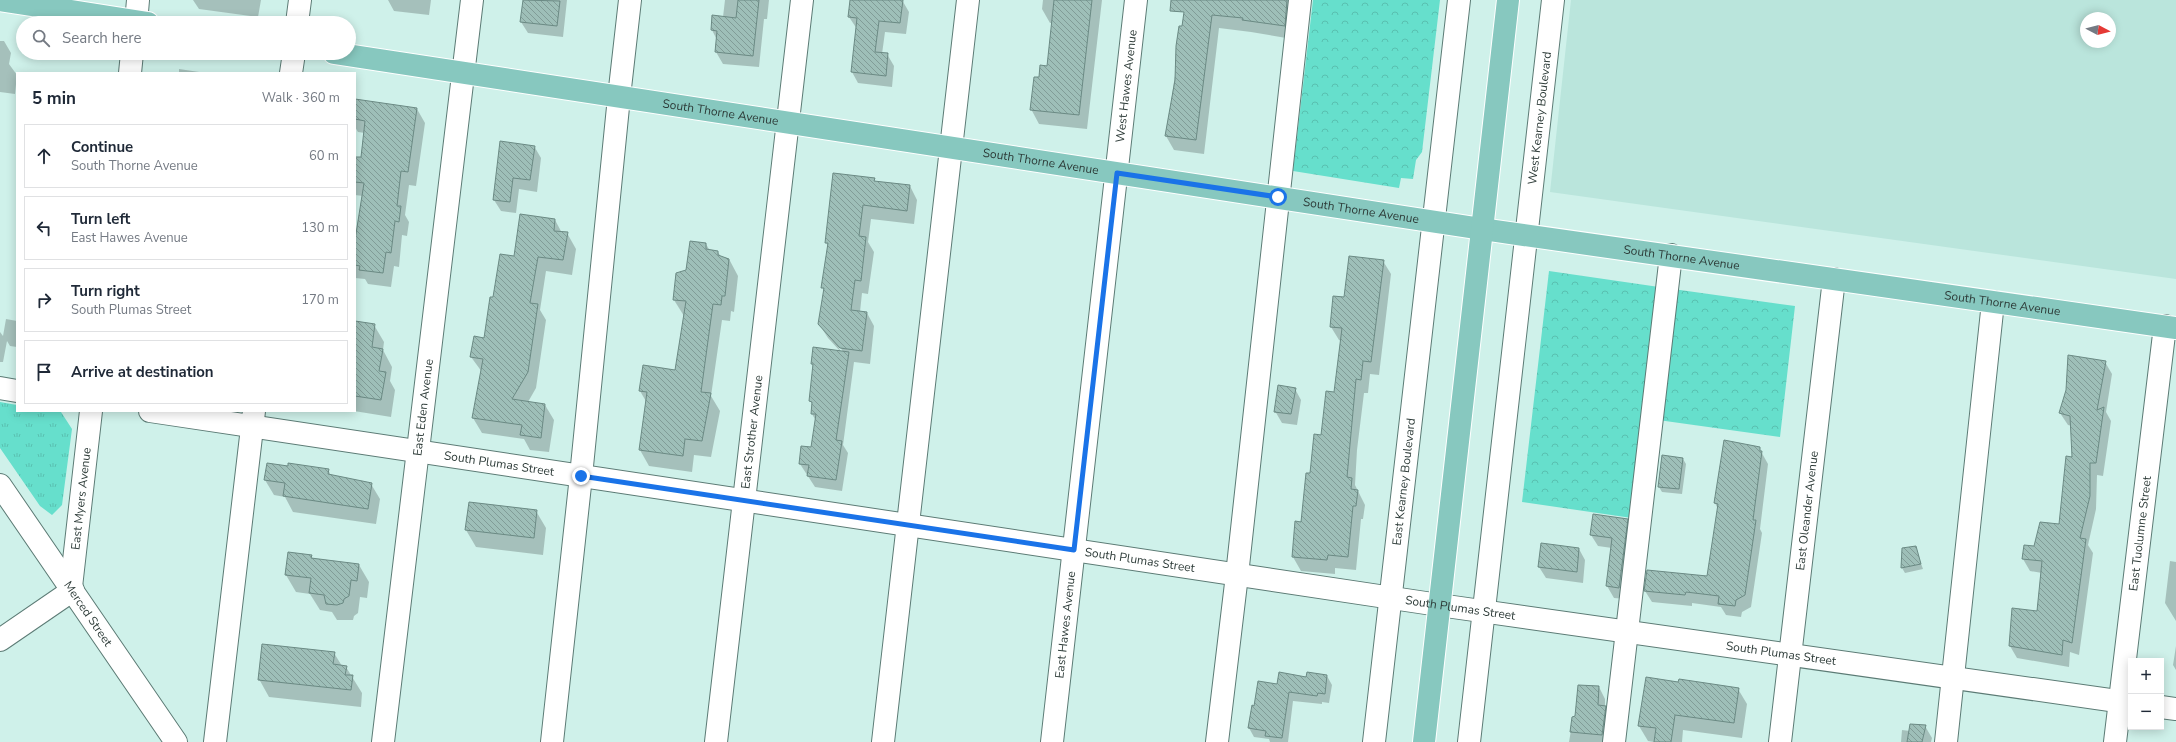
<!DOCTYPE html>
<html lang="en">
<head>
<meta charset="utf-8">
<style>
	:root { --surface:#fff; --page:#f2f2f3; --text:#1f2937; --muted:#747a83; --line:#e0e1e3 }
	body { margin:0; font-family:"Nunito Sans",sans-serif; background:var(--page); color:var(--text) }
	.controls { position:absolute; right:12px; bottom:12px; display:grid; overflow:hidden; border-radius:0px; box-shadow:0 2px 10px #0003 }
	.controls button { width:36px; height:36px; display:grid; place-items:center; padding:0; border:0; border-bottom:1px solid var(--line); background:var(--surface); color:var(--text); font:20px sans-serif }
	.compass { position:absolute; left:2080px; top:12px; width:36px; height:36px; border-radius:50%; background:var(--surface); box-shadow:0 2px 10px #0003; rotate:97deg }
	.stop { position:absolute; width:12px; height:12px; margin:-9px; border:3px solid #1a73e8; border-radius:50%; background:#fff }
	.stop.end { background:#1a73e8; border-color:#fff; box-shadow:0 1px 4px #0008 }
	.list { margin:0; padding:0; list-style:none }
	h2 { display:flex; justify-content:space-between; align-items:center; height:52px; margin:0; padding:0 16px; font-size:17px }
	h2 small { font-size:13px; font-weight:400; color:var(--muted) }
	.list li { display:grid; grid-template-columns:26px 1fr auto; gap:12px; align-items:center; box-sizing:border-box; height:64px; margin:0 8px 8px; padding:0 8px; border:1px solid var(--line); border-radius:0px }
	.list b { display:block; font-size:15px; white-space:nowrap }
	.list p { margin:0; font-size:13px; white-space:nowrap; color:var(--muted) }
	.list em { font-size:13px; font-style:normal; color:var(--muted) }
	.icon { flex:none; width:22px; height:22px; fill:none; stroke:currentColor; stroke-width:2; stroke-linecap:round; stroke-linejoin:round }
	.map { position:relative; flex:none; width:2176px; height:742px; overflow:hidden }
	.search { position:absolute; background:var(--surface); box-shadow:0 2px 10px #0003; left:16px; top:16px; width:340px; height:44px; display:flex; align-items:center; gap:10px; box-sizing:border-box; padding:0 14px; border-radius:22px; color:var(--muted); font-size:15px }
	.panel { position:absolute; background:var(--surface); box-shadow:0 2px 10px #0003; left:16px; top:72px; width:340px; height:340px; border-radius:0px }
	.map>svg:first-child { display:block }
	.built { fill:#bae5dc; fill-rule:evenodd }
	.grass { fill:url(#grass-tufts) }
	.park { fill:url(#park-crowns) }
	.shadow { fill:#0003; fill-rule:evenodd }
	.building { fill:url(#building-back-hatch); stroke:#6b8a84 }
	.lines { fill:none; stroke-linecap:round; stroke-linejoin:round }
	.minor-casing { stroke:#5c7b75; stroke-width:24 }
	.major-casing { stroke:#fff; stroke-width:24 }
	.minor { stroke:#fff; stroke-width:22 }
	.major { stroke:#87c8bf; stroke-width:22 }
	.route { stroke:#1a73e8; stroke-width:5 }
	.labels { text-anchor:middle; stroke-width:4; stroke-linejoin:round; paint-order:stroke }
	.street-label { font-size:12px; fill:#2d3b38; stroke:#cff1ea }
</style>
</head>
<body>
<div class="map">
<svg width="2176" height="742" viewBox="0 0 2176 742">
	<defs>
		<pattern id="grass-tufts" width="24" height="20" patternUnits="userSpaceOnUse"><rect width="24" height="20" fill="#66dfcc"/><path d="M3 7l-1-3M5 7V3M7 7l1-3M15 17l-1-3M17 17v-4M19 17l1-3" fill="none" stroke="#59c0b0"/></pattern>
		<pattern id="park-crowns" width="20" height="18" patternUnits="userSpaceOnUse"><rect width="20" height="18" fill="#66dfcc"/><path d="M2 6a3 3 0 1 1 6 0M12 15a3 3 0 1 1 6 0" fill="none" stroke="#59c0b0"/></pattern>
		<pattern id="building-back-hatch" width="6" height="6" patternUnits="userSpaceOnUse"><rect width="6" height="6" fill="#9ebfb8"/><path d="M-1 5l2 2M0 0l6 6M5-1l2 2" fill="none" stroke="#819c97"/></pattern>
	</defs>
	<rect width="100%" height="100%" fill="#cff1ea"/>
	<path class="built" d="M 1571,0 L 2176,0 L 2176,279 L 1550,192 ZM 2086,18 L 2110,18 L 2110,42 L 2086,42 Z"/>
	<path class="grass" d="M 0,402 L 17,405 L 17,411 L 61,412 L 72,429 L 62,505 L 52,515 L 40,506 L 0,448 Z"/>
	<path class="park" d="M 1313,0 L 1440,0 L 1422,152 L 1416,160 L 1413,179 L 1401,178 L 1399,188 L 1293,171 Z
		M 1549,271 L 1659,287 L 1632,518 L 1522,502 Z
		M 1673,289 L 1795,306 L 1780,437 L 1658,420 Z"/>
	<path class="shadow" d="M 193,0 L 261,0 L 258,17 L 199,9 Z
		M 388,0 L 431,0 L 429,15 L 394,11 Z
		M 524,0 L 567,0 L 563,37 L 528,33 L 521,22 Z
		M 725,0 L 769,0 L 767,19 L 764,19 L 759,67 L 723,64 L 716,52 L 717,40 L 712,30 L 723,17 Z
		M 850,0 L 902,0 L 909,12 L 906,34 L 885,32 L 882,54 L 887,54 L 894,66 L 892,87 L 858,83 L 852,72 L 857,29 L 849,17 Z
		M 1043,0 L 1102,0 L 1087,129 L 1039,124 L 1031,109 L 1040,78 L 1048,67 L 1053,23 L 1050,23 L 1042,9 Z
		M 1186,0 L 1302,0 L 1292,39 L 1251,32 L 1219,28 L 1204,154 L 1174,150 L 1166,136 Z
		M 0,41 L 4,41 L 11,53 L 9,64 L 17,75 L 15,94 L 0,92 Z
		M 179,69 L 206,73 L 179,73 Z
		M 355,100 L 417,109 L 425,123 L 416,186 L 409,185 L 405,215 L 409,222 L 407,236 L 402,235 L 399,267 L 394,266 L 391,287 L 368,284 L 365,279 L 355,278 L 355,240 L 363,196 L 355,195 L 355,158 L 362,158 L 365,133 L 358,132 L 355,127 Z
		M 534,146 L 541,158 L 537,192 L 519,189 L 516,213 L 501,211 L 494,200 Z
		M 874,179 L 876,182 L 910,186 L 917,200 L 914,224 L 871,219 L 868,242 L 874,252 L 868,294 L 862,293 L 860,312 L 867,313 L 874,326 L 870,364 L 854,362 L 843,445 L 848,453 L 842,491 L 815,487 L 800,464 L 812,449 L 816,421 L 812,414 L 813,405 L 810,401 L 814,368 L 812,364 L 840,351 L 828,338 L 819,324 L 824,292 L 822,287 L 828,246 L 826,243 ZM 838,343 L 843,352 L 841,352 L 837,344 Z
		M 555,220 L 562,233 L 567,233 L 576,249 L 572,275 L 546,271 L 540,310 L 546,320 L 536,388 L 528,402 L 545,405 L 554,420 L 549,452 L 530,450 L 524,439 L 482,433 L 473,418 L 482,372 L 471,357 L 485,339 L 493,298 L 515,257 Z
		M 706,244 L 710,251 L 718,252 L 721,257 L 729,259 L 738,276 L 734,312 L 731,311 L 730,321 L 722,320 L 711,396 L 720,411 L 711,457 L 694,455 L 692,472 L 649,466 L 640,450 L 647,403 L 640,391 L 676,371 L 684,316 L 674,300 L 687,271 Z
		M 1383,261 L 1391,274 L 1379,375 L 1370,374 L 1368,393 L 1364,393 L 1357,450 L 1355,485 L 1365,505 L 1363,519 L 1361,519 L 1356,570 L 1335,568 L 1335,574 L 1301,571 L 1293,557 L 1311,474 L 1335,393 L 1341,341 L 1339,340 L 1331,327 L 1345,299 Z
		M 6,319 L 17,321 L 17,347 L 10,346 L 7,341 L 3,362 L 0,362 L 0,332 L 3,336 Z
		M 355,322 L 374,325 L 384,342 L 383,350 L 392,367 L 390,381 L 395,390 L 391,417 L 354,411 Z
		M 2105,362 L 2112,374 L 2106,412 L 2111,421 L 2103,476 L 2097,475 L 2096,509 L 2088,545 L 2093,553 L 2079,655 L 2070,652 L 2069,667 L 2017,658 L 2010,646 L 2038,612 L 2042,573 L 2030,571 L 2023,559 L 2060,525 L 2073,458 L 2072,426 L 2068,425 L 2060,413 Z
		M 1295,389 L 1301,400 L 1297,425 L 1282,423 L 1275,411 Z
		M 1759,448 L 1768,464 L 1760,529 L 1762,533 L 1751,607 L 1742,612 L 1741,617 L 1726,615 L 1721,607 L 1692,603 L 1692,606 L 1652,602 L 1645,591 L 1708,577 L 1718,509 L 1715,503 Z
		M 1683,459 L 1686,464 L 1682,494 L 1662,492 L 1659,487 Z
		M 328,469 L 331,476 L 371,484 L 380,499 L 376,524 L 293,512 L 285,497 L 274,495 L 265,480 Z
		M 536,511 L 546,528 L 543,555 L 476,547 L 466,530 Z
		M 1627,520 L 1634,531 L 1626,599 L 1614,598 L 1607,586 L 1612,548 L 1598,546 L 1591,535 Z
		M 1915,547 L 1923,569 L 1905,573 L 1902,568 Z
		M 1579,549 L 1585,560 L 1583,583 L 1546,578 L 1539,567 Z
		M 311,556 L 313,559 L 359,565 L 369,582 L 367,598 L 360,597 L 358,613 L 354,616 L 353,620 L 337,620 L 332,612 L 320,610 L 310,594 L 296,592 L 286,575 Z
		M 2170,561 L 2176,562 L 2176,621 L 2165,603 Z
		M 2176,646 L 2176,670 L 2173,665 Z
		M 334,653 L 342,666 L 346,667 L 362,693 L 361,707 L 269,697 L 259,679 Z
		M 1327,676 L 1332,685 L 1329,703 L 1322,702 L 1322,704 L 1293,701 L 1288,742 L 1270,742 L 1269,739 L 1254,737 L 1249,728 L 1255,707 L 1278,685 Z
		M 1599,687 L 1605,699 L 1605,706 L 1612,718 L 1609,742 L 1569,742 L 1573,718 L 1576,717 Z
		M 1738,689 L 1747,704 L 1742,738 L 1683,730 L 1682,742 L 1654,742 L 1648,741 L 1639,726 Z
		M 1925,726 L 1932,738 L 1931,742 L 1901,742 L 1902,730 L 1910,731 Z"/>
	<path class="building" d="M 523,0 L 560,1 L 557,26 L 520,22 Z
		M 738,0 L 759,0 L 753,56 L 715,52 L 717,31 L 711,30 L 712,15 L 736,18 Z
		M 850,0 L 903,0 L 900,23 L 879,21 L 875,52 L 888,53 L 886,76 L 851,72 L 857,18 L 848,17 Z
		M 1054,0 L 1092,0 L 1079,115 L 1030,110 L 1034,77 L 1039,77 L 1040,65 L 1047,66 Z
		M 1171,0 L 1287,0 L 1285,26 L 1242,20 L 1243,18 L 1212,15 L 1196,140 L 1165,136 L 1175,80 L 1176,46 L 1179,26 L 1182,26 L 1184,12 L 1170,11 Z
		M 355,99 L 417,108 L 408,172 L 401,171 L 397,206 L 401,206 L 399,222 L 395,221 L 391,253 L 386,252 L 383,273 L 359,270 L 360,266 L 355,265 L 355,240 L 364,183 L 355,182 L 355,157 L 361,157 L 365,121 L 355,119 Z
		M 500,141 L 535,146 L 530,180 L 513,178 L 510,202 L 493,200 Z
		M 833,173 L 875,178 L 874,181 L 910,185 L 907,211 L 863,205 L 859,236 L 866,237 L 861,281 L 855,280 L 851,310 L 867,312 L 862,351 L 840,348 L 818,324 L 824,288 L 821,288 L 828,243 L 825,243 Z
		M 520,214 L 555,219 L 554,231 L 568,232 L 563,260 L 538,257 L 530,303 L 538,304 L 528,372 L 512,399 L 545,404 L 541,438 L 520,435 L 522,425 L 472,418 L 483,359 L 470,357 L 474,336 L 484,338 L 490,297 L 493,297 L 500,254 L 514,256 Z
		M 690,241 L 706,243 L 706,249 L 718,251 L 718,255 L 729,259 L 725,296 L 722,296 L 721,305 L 713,304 L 701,392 L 711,393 L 702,441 L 685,439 L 683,456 L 639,450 L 647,392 L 639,391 L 643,365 L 675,370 L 686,301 L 673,300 L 676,273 L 686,270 Z
		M 1349,256 L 1384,260 L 1371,362 L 1363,361 L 1361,380 L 1356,379 L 1347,477 L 1352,478 L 1351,489 L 1358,490 L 1356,506 L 1353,506 L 1348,557 L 1328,555 L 1327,560 L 1292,557 L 1295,521 L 1301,522 L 1306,473 L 1310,473 L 1314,434 L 1321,435 L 1326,391 L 1334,392 L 1342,328 L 1330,327 L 1333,296 L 1344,297 Z
		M 355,321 L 375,324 L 372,347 L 383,349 L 379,371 L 386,372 L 381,400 L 355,396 Z
		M 813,347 L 849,352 L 836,440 L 842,441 L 836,480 L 807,476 L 809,465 L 799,464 L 801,446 L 811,447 L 816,414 L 811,414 L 812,402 L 809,401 L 813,364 L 811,364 Z
		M 2068,355 L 2106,361 L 2097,410 L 2104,407 L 2096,463 L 2090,463 L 2090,496 L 2080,538 L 2086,539 L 2072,643 L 2063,640 L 2062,655 L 2009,646 L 2012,608 L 2037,611 L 2042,561 L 2022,559 L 2024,545 L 2034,546 L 2040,522 L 2059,524 L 2066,456 L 2072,457 L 2070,416 L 2059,413 L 2066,390 Z
		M 1278,385 L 1296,388 L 1291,414 L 1274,412 Z
		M 1724,440 L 1760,447 L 1760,451 L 1762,451 L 1753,520 L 1756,520 L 1745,595 L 1736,600 L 1735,606 L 1718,604 L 1719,596 L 1686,592 L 1685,595 L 1644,591 L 1647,570 L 1707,576 L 1718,504 L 1714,503 Z
		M 1662,455 L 1683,458 L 1679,489 L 1658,487 Z
		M 267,463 L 288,466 L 288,463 L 329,469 L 328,474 L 372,483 L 368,509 L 283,496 L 285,483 L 264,480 Z
		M 469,502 L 537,510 L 534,538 L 465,530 Z
		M 1593,514 L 1628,519 L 1619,588 L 1606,586 L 1612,538 L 1590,535 Z
		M 1541,543 L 1579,548 L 1577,572 L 1538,567 Z
		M 1916,546 L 1921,564 L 1901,568 L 1902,548 Z
		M 288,552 L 312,555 L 311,558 L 359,564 L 357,581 L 351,580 L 349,596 L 344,599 L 343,603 L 337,605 L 326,604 L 324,595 L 309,593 L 311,578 L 285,575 Z
		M 262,644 L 335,652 L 333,664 L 347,666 L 345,675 L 353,675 L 351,690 L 258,680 Z
		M 1279,672 L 1306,677 L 1307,672 L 1327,675 L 1325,694 L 1318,693 L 1317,696 L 1289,692 L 1282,738 L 1265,736 L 1266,731 L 1248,728 L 1252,705 L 1254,706 L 1258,681 L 1277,684 Z
		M 1646,677 L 1678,682 L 1679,679 L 1739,688 L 1734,723 L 1675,715 L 1671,742 L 1654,742 L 1656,728 L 1638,726 Z
		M 1578,685 L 1599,686 L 1598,705 L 1606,706 L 1602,735 L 1570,732 L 1572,717 L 1575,716 Z
		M 1910,724 L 1926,725 L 1922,742 L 1907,742 Z"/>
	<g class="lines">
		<g class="minor-casing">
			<g id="minor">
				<path d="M 136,23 L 138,0"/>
				<path d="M 297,23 L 300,0"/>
				<path d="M 130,73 L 132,53"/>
				<path d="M 291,73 L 294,53"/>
				<path d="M 0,388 L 17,391"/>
				<path id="s1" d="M 150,411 L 1439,605 L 2131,703"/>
				<path id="s2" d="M 0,485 L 176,742"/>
				<path id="s3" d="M 71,587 L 91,411"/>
				<path d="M 0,640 L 73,590"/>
				<path d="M 2161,707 L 2176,709"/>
				<path d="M 215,742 L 254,411"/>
				<path id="s4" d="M 383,742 L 472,0"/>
				<path d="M 552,742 L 581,476 L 619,97 L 630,0"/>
				<path id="s5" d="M 716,742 L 802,0"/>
				<path d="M 883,742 L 968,0"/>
				<path id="s6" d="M 1052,742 L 1136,0"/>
				<path d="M 1217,742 L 1237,575 L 1300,0"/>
				<path id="s7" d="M 1374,742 L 1459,0"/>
				<path id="s8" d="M 1469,742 L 1553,0"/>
				<path d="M 1614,742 L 1671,255"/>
				<path id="s9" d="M 1780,742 L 1834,279"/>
				<path d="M 1946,742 L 1993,302"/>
				<path id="s10" d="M 2115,742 L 2165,326"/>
			</g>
		</g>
		<g class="major-casing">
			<g id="major">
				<path d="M 0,0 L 148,23"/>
				<path id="s11" d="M 334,53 L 1482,229 L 2176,328"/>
				<path d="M 1424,742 L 1508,0"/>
			</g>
		</g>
		<use href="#minor" class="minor"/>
		<use href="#major" class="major"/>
	</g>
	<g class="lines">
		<path class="route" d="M 581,476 L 1074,550 L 1117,173 L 1278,197"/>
	</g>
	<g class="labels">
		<g class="street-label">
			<text dy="4" stroke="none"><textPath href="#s6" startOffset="660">West Hawes Avenue</textPath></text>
			<text dy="4" stroke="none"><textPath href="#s11" startOffset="391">South Thorne Avenue</textPath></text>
			<text dy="4" stroke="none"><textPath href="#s8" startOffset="628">West Kearney Boulevard</textPath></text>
			<text dy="4" stroke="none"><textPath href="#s11" startOffset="715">South Thorne Avenue</textPath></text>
			<text dy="4" stroke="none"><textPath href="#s11" startOffset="1039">South Thorne Avenue</textPath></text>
			<text dy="4" stroke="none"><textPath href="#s11" startOffset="1363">South Thorne Avenue</textPath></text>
			<text dy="4" stroke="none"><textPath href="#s11" startOffset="1687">South Thorne Avenue</textPath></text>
			<text dy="4" stroke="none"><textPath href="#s4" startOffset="337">East Eden Avenue</textPath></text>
			<text dy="4" stroke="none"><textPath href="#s5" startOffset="312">East Strother Avenue</textPath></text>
			<text dy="4" stroke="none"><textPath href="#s1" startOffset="353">South Plumas Street</textPath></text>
			<text dy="4" stroke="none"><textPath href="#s7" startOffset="262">East Kearney Boulevard</textPath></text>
			<text dy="4" stroke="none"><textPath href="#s3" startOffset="89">East Myers Avenue</textPath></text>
			<text dy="4" stroke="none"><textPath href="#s9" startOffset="233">East Oleander Avenue</textPath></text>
			<text dy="4" stroke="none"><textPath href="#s10" startOffset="210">East Tuolumne Street</textPath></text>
			<text dy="4" stroke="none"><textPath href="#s1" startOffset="1001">South Plumas Street</textPath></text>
			<text dy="4" stroke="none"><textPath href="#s1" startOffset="1325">South Plumas Street</textPath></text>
			<text dy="4" stroke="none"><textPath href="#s2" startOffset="156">Merced Street</textPath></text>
			<text dy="4" stroke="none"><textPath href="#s6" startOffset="118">East Hawes Avenue</textPath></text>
			<text dy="4" stroke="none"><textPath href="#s1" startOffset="1649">South Plumas Street</textPath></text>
		</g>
	</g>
</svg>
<div class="controls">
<button>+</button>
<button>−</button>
</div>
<svg class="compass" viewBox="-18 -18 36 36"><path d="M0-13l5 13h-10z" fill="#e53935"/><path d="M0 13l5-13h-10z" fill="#747a83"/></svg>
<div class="stop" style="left:1278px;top:197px"></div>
<div class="stop end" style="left:581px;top:476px"></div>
<div class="search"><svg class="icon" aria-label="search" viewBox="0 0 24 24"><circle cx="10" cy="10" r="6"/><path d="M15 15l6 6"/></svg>Search here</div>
<section class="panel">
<h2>5 min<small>Walk · 360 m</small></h2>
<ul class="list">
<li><svg class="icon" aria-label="ahead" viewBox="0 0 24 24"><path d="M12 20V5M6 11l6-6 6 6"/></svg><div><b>Continue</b><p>South Thorne Avenue</p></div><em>60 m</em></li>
<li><svg class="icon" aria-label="left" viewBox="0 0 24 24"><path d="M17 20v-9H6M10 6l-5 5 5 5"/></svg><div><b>Turn left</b><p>East Hawes Avenue</p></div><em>130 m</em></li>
<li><svg class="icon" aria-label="right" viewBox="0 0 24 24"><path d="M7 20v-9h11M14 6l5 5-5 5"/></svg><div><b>Turn right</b><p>South Plumas Street</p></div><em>170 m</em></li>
<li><svg class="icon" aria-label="arrive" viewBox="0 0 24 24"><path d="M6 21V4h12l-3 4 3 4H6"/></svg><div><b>Arrive at destination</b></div></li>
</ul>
</section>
</div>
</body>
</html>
